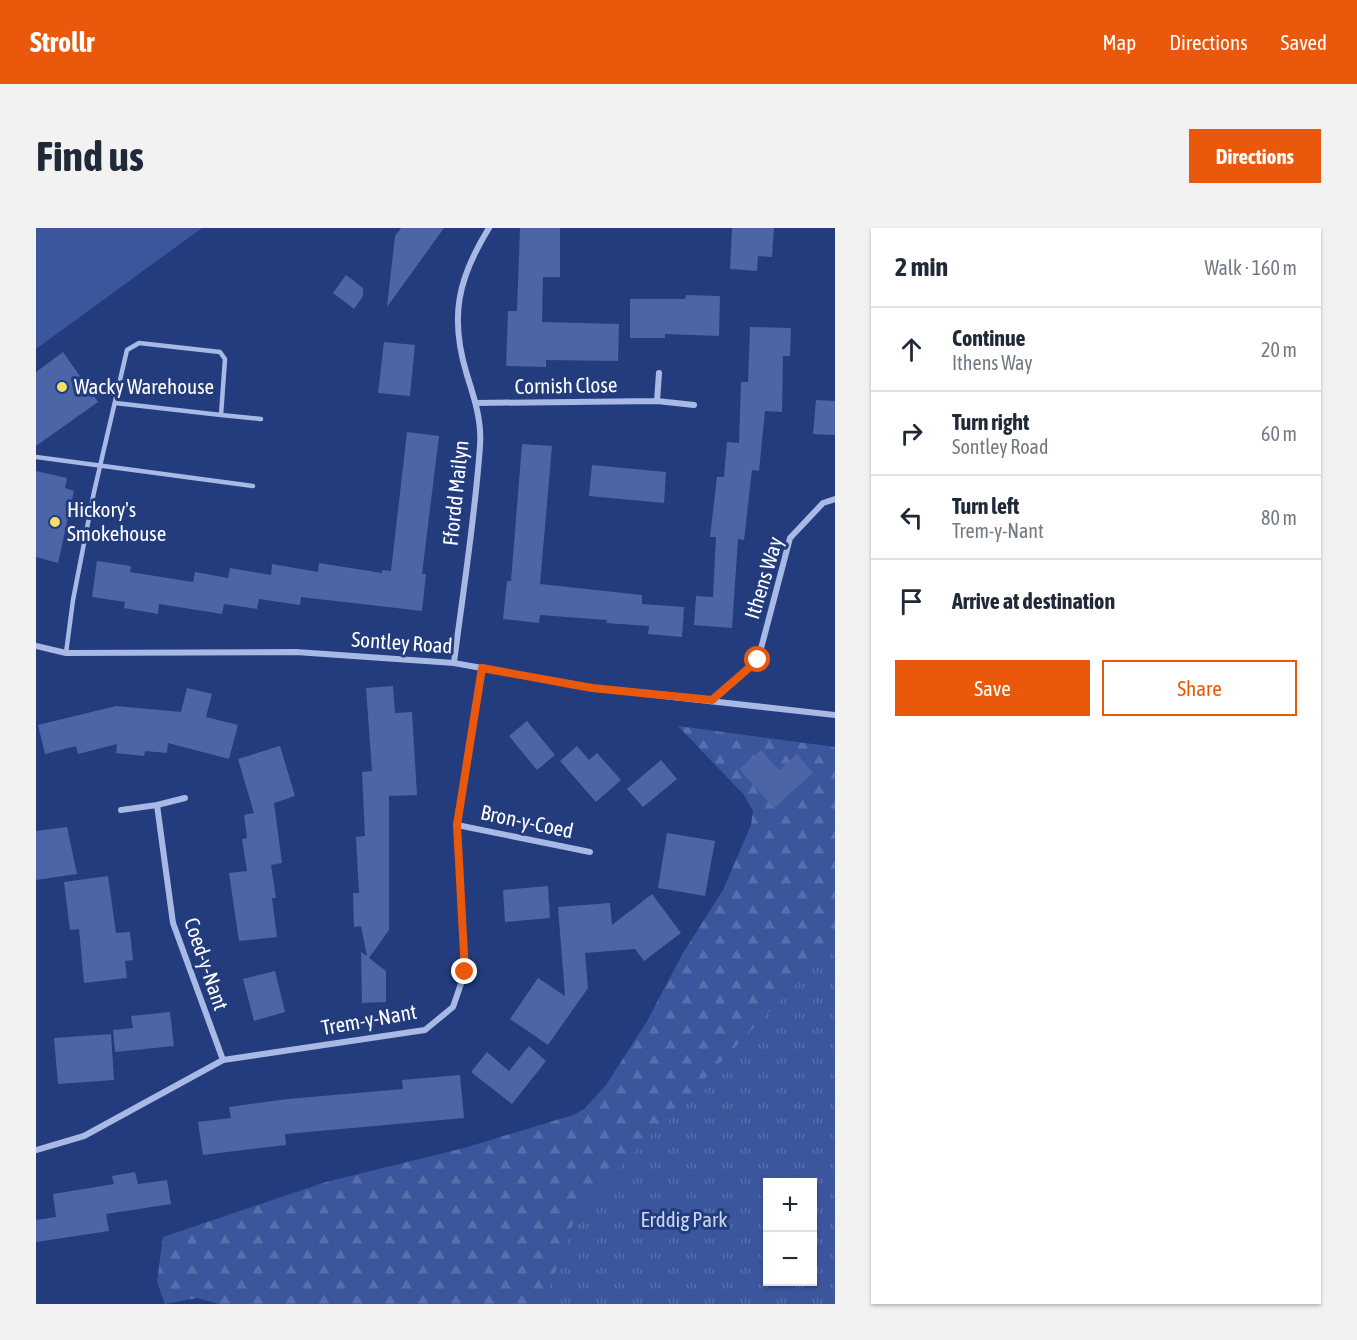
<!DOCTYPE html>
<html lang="en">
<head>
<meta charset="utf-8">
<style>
	:root { --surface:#fff; --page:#f2f2f3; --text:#1f2937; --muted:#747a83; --line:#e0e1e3; --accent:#ea580c }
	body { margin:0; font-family:"Asap Condensed",sans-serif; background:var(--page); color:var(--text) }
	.controls { position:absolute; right:18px; bottom:18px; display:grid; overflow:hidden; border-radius:0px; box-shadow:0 2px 4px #0004 }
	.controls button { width:54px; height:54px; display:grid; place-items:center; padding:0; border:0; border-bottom:2px solid var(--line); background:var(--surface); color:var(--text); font:30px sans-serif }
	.stop { position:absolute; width:18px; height:18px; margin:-14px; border:4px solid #ea580c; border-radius:50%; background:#fff }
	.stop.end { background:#ea580c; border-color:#fff; box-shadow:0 2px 6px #0008 }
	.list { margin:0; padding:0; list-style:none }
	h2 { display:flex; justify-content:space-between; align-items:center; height:78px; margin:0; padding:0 24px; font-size:26px }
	h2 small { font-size:20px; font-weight:400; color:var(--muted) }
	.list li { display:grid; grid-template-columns:39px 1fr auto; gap:18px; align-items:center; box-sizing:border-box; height:84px; padding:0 24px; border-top:2px solid var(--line) }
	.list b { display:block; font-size:22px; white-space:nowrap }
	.list p { margin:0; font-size:20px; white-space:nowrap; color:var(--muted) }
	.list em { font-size:20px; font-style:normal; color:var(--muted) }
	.actions { display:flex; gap:12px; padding:18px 24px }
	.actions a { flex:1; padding:14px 0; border:2px solid var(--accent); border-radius:0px; text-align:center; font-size:21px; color:var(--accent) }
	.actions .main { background:var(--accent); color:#fff }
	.icon { flex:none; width:33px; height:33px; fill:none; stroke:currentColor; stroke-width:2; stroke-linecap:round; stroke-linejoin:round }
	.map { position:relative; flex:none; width:799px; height:1076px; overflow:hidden; border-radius:0px }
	header { display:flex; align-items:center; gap:36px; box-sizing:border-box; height:84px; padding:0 30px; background:var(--accent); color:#fff }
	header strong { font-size:28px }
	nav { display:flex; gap:33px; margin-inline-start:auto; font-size:21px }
	.intro { display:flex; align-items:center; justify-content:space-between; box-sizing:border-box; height:144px; padding:0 36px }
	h1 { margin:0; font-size:42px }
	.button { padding:15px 27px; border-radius:0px; background:var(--accent); color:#fff; font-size:21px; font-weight:700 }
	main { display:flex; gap:36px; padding:0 36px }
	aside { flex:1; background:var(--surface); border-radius:0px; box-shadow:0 2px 4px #0004 }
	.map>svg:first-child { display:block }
	.grass { fill:#3b569c }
	.forest { fill:url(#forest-firs) }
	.park { fill:url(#park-tufts); fill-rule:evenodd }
	.building { fill:#4b65a6 }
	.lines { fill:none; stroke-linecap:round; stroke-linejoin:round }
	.service { stroke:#a8b9e5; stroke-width:4.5 }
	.minor { stroke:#a8b9e5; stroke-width:6 }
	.route { stroke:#ea580c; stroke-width:8 }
	.poi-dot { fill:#f0e06b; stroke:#233c7d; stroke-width:2 }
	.labels { text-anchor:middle; stroke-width:6; stroke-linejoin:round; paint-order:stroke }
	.street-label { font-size:21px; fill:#fff; stroke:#233c7d }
	.poi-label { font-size:21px; fill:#fff; stroke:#233c7d; text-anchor:start }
	.park-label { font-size:21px; fill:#cbd7f4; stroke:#233c7d }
</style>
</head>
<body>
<header>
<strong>Strollr</strong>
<nav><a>Map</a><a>Directions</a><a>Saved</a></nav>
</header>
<div class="intro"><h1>Find us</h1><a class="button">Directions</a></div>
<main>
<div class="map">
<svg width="799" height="1076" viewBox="0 0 799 1076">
	<defs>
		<pattern id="forest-firs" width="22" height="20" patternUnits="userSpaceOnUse" patternTransform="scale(1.5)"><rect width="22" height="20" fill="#3b569c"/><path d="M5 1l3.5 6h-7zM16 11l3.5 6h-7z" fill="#586fab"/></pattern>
		<pattern id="park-tufts" width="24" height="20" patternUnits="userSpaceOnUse" patternTransform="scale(1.5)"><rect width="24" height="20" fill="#3b569c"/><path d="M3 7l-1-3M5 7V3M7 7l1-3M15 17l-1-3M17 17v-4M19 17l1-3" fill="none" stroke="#586fab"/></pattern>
	</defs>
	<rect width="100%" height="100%" fill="#233c7d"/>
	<path class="grass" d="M 0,0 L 166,0 L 0,121 Z"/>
	<path class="forest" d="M 642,498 L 799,519 L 799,854 L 643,1076 L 182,1076 L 161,1070 L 129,1076 L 121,1054 L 127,1009 L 290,954 L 428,920 L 537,887 L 548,881 L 570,857 L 610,795 L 647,725 L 687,662 L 715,597 L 717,583 L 708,567 Z"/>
	<path class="park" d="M 799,715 L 799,1076 L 508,1076 L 541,984 ZM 732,954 L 776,954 L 776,1054 L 732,1054 Z"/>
	<path class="building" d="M 365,0 L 408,0 L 351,79 L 359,8 Z
		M 484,0 L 524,0 L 524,49 L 507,49 L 506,94 L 583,96 L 582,133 L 510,132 L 510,139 L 470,138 L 472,83 L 481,83 Z
		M 696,0 L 738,0 L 736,29 L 722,28 L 721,43 L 694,41 Z
		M 310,47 L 327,60 L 327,68 L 318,81 L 297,65 Z
		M 650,67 L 684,68 L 683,108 L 629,106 L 629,110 L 594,110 L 594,71 L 649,71 Z
		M 714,99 L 755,100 L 754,128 L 747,128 L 746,184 L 729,183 L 723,243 L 716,242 L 708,312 L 702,311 L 696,400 L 658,397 L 660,368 L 677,369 L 680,309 L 674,309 L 681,249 L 688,249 L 691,214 L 703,215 L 705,154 L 712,154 Z
		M 348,114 L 379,117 L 374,168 L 342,165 Z
		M 27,124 L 62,174 L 0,218 L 0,144 Z
		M 780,172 L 799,173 L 799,207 L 777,206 Z
		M 371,204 L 403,208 L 386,346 L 390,346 L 386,383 L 265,369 L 264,377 L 223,371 L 221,381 L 188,376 L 186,386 L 123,376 L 122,386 L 88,380 L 89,374 L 56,369 L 61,333 L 95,338 L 94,344 L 157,354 L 159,344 L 192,350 L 194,340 L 235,347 L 236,336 L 282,344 L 283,335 L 346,345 L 346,342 L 355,343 Z
		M 486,216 L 516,218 L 504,356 L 606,367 L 606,376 L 648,379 L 646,409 L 612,406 L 613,398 L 570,395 L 571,392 L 504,387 L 503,395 L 467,391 L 471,353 L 475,353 Z
		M 556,237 L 630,244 L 628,275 L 553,268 Z
		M 0,243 L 31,250 L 29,260 L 38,263 L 22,335 L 0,329 Z
		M 357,458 L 359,485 L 376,484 L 381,567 L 353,568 L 353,702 L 333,730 L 350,743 L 350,774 L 326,775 L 325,724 L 331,728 L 325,698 L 318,699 L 317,665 L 323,665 L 320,609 L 329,608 L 326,544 L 336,543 L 330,460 Z
		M 151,460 L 176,466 L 170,489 L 202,497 L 193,531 L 132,515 L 131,525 L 109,523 L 108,528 L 80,525 L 81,516 L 42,526 L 40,518 L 9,526 L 2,497 L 80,478 L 145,484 Z
		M 491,493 L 519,527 L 501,542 L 473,508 Z
		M 244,518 L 259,568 L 238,575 L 246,635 L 235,637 L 240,670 L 236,670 L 241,709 L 203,713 L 193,645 L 211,643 L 206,611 L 211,610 L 208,587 L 218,585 L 202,531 Z
		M 541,518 L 553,532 L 561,525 L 585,552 L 560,574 L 524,533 Z
		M 725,522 L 743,542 L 761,526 L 777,545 L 738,580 L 703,541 Z
		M 625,532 L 641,551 L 607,579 L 591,561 Z
		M 31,599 L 41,646 L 0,652 L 0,603 Z
		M 631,605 L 679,613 L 669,668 L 622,660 Z
		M 72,648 L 80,705 L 94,704 L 97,732 L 89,733 L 91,750 L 48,755 L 43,701 L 34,702 L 28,654 Z
		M 512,658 L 514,690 L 469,694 L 467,662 Z
		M 616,666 L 645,705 L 608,733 L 599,721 L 549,725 L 552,760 L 512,817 L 474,791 L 502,750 L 529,768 L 522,679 L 574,675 L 576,697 Z
		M 239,743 L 249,784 L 218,793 L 207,751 Z
		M 134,784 L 138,818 L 79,824 L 77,802 L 97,800 L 95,788 Z
		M 75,806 L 78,852 L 22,856 L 18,810 Z
		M 493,818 L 510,833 L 476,876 L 435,844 L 451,824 L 473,843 Z
		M 424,847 L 428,890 L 249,906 L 250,917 L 167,927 L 162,894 L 195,890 L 193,879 L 252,871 L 367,861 L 366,852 Z
		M 99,944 L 102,956 L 131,952 L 135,976 L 70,986 L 73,1003 L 0,1014 L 0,992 L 20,989 L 17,966 L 78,956 L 76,948 Z"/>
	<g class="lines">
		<path class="service" d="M 79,175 L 185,187
			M 0,229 L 217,258
			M 30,425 L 37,372 L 58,264 L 91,122 L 103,115 L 184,124 L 189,131 L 185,187 L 225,191"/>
		<path class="minor" d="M 621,173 L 623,145
			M 440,175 L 621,173 L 658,177
			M 0,418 L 30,425 L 260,424 L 418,435 L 556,460 L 799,487
			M 418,435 C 427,363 439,290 444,218 C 446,193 438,169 431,147 C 413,89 422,50 453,0
			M 676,473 L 722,432 L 754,310 L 787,275 L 799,271
			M 121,577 L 149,570
			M 85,582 L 121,577 L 137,695 L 187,832
			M 421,597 L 554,624
			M 0,922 L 48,908 L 187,832 L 389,802 L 417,779 L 429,744 L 421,597 L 446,440"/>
	</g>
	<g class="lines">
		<path class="route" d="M 429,744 L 421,597 L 446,440 L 556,460 L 676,472 L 722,432"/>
	</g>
	<g class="poi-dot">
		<circle cx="26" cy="159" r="6"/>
		<circle cx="19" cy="294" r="6"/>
	</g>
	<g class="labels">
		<g class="street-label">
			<text transform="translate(530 158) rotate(-1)" y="7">Cornish Close</text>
			<text transform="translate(420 265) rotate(-84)" y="7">Ffordd Mailyn</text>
			<text transform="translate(728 350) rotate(-73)" y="7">Ithens Way</text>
			<text transform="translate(366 415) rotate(4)" y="7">Sontley Road</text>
			<text transform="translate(491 594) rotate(12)" y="7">Bron-y-Coed</text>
			<text transform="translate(170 736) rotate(71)" y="7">Coed-y-Nant</text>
			<text transform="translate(333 792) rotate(-10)" y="7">Trem-y-Nant</text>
		</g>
		<g class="poi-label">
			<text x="38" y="166">Wacky Warehouse</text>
			<text x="31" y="289">Hickory's<tspan x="31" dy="24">Smokehouse</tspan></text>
		</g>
		<g class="park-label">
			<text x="648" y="999">Erddig Park</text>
		</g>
	</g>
</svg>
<div class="controls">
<button>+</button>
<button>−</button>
</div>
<div class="stop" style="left:722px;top:432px"></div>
<div class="stop end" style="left:429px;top:744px"></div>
</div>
<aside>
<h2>2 min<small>Walk · 160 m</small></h2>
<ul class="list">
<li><svg class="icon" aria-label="ahead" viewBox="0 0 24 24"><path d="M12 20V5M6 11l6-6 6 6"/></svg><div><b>Continue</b><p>Ithens Way</p></div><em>20 m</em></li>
<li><svg class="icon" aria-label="right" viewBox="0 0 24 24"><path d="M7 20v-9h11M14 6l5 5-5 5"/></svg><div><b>Turn right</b><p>Sontley Road</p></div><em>60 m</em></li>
<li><svg class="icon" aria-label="left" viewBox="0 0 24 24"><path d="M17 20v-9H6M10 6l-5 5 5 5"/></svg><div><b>Turn left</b><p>Trem-y-Nant</p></div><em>80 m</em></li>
<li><svg class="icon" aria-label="arrive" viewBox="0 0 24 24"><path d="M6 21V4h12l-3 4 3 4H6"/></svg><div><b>Arrive at destination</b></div></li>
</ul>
<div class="actions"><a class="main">Save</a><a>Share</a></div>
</aside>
</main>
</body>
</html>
